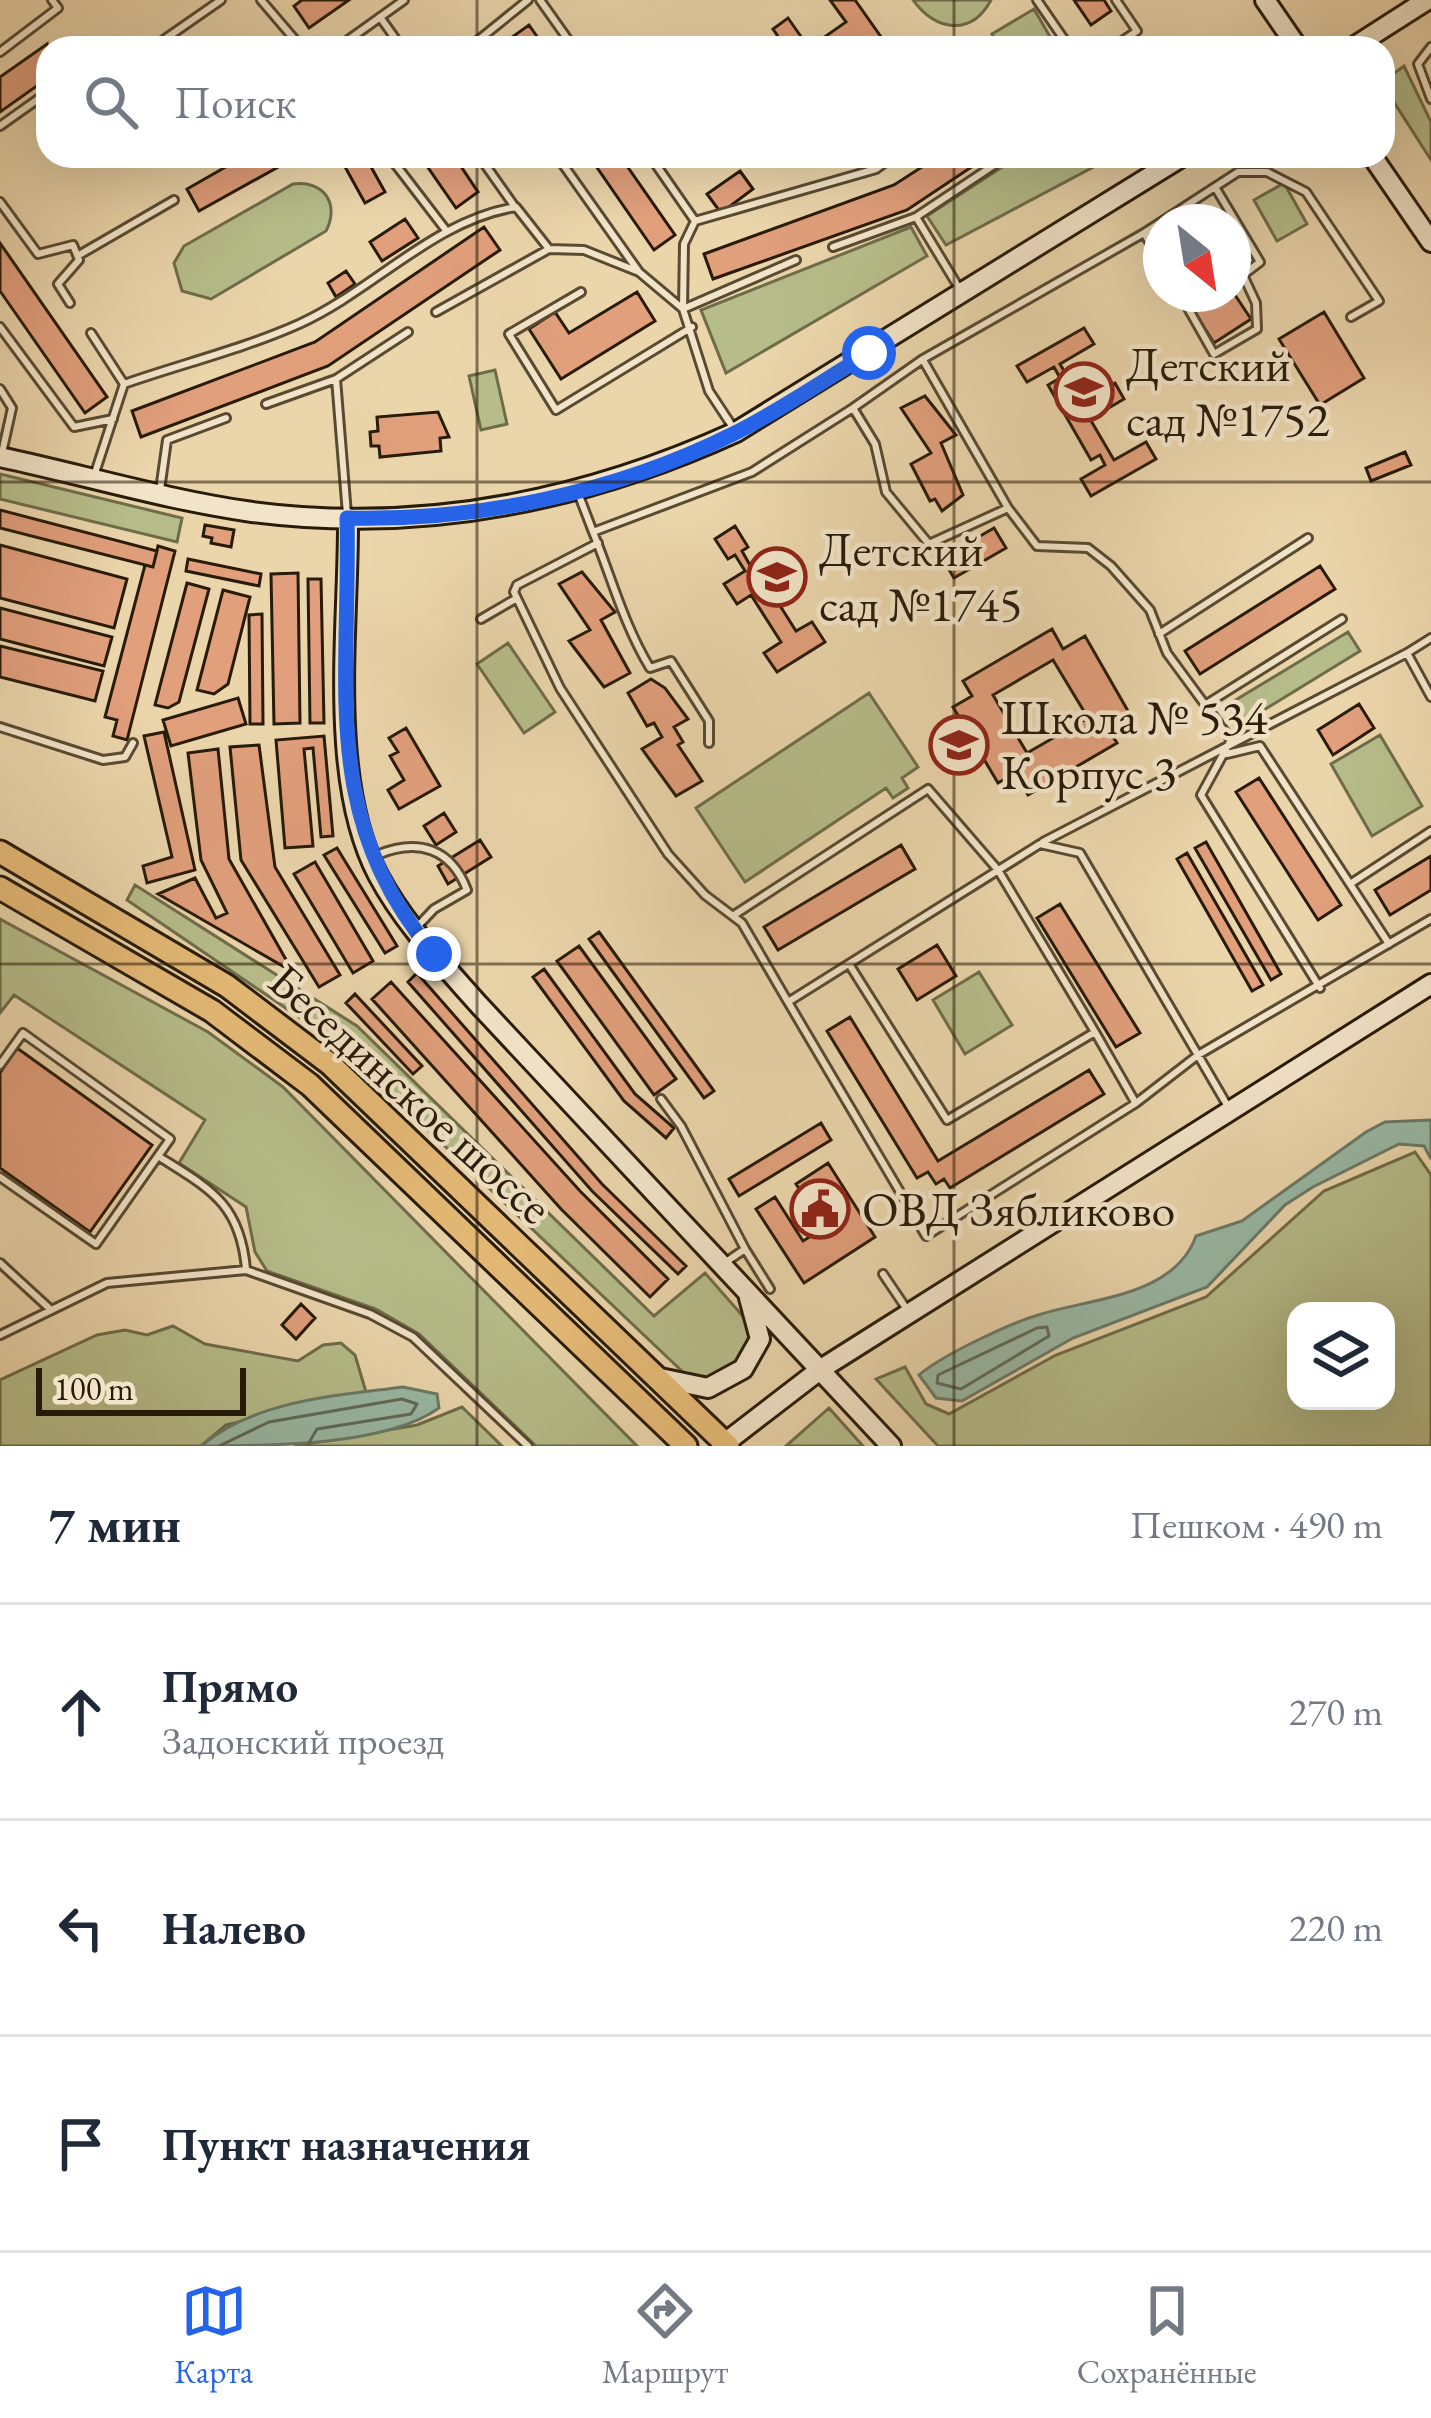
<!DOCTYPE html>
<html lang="ru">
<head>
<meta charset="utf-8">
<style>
	:root { --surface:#fff; --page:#f2f2f3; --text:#1f2937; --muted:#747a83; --line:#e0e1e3; --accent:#2563eb }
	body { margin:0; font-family:"EB Garamond",serif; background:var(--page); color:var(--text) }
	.controls { position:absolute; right:36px; bottom:36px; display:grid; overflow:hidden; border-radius:24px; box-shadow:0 12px 48px #0002 }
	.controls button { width:108px; height:108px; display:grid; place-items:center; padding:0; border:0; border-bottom:3px solid var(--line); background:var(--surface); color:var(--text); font:60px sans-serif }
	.compass { position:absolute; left:1143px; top:204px; width:108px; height:108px; border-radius:50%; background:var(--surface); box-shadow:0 12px 48px #0002; rotate:150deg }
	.scale { position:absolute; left:36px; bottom:30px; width:210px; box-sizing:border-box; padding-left:12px; border:6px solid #281b09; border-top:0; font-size:33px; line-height:42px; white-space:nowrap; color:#281b09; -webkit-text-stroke:9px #f2e4c8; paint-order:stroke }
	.stop { position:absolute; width:36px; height:36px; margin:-27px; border:9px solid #2563eb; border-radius:50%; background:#fff }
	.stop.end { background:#2563eb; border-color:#fff; box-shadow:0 3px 12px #0008 }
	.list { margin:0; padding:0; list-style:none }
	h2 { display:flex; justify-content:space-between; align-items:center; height:156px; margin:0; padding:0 48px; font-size:51px }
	h2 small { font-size:39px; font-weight:400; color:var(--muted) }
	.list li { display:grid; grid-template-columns:78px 1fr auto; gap:36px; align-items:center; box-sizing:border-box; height:216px; padding:0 48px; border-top:3px solid var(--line) }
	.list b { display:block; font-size:45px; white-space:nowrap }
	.list p { margin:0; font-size:39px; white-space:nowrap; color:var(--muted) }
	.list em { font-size:39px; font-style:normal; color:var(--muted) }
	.icon { flex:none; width:66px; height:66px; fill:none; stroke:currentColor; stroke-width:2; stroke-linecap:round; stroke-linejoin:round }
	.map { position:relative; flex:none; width:1431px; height:1446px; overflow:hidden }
	.search { position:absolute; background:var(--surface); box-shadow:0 12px 48px #0002; left:36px; right:36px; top:36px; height:132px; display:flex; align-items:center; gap:30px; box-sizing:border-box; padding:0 42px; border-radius:36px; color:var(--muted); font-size:45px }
	.sheet { height:804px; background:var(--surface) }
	nav { display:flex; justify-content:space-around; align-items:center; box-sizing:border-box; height:168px; border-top:3px solid var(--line); background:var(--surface); font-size:33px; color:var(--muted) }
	nav a { display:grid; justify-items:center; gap:6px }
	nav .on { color:var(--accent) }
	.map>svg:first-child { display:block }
	.green { fill:#b6bd8a; stroke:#6f6c4a; stroke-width:3; fill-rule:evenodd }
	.water { fill:#99b9a5; stroke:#6c7a67; stroke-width:3 }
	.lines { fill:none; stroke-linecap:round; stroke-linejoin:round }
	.shore { stroke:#606a57; stroke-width:3 }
	.building { fill:#e19f7c; stroke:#281b09; stroke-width:3; fill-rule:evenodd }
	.lane-casing { stroke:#594a32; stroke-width:12 }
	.secondary-casing { stroke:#281b09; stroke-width:24 }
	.primary-casing { stroke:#281b09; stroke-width:27 }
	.lane { stroke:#f2e4c8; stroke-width:6 }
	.secondary { stroke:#f2e4c8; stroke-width:18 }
	.primary { stroke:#e6ba76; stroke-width:21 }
	.route { stroke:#2563eb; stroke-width:15 }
	.grid { fill:none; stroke:#281b09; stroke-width:3; stroke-opacity:0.55 }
	.labels { text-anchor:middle; stroke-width:9; stroke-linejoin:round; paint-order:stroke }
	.poi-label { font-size:48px; fill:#281b09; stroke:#f2e4c8; text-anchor:start }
	.street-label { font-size:48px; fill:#281b09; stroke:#f2e4c8 }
</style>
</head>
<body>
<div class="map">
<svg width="1431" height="1446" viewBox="0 0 1431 1446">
	<rect width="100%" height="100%" fill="#ebd5ab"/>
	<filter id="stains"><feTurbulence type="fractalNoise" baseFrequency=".00167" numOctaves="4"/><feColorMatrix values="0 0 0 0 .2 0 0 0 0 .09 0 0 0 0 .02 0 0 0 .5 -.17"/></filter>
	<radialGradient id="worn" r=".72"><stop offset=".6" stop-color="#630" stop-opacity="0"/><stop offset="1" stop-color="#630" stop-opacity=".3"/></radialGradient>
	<path class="green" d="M 913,0 L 991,0 C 971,37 935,31 913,0 Z
		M 1034,9 L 1053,42 L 1042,48 L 1000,48 L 992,34 Z
		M 1404,66 L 1431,122 L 1431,160 L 1390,96 L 1389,77 Z
		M 1019,156 L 1099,156 L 1103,162 L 946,245 L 927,216 Z
		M 1284,183 L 1307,224 L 1277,241 L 1254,200 Z
		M 293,184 C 324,180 340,204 326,231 L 211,299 L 182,291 L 174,263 L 184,246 Z
		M 911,227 L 927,256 L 726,373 L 701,310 Z
		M 495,370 L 507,424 L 481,430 L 469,376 Z
		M 0,474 L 182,518 L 177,542 L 0,499 Z
		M 1348,632 L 1360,651 L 1236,727 L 1224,707 Z
		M 508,643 L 555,712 L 524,733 L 477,664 Z
		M 869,693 L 918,767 L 902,778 L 908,788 L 893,798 L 886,788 L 745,882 L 696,808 Z
		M 1380,735 L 1422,806 L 1372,836 L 1331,764 Z
		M 135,885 L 357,1026 L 654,1316 L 705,1273 L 748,1322 L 752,1341 L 735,1369 L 702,1381 L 685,1374 L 334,1041 L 127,900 Z
		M 0,919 L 208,1032 L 283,1087 L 637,1446 L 536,1446 L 419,1334 L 376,1309 L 267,1271 L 255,1252 L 246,1207 L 179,1163 L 205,1120 L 14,995 L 0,1013 Z
		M 979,972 L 1012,1025 L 965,1054 L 933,1000 Z
		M 1415,1152 L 1431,1175 L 1431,1446 L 938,1446 L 876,1379 L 905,1367 L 926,1404 L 949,1414 L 1056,1355 L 1206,1297 L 1324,1191 ZM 1386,1311 L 1386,1401 L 1296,1401 L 1296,1311 Z
		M 173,1326 L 205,1344 L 298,1361 L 323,1345 L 341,1343 L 355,1355 L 366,1392 L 226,1425 L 201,1446 L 0,1446 L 0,1380 L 97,1335 L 125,1330 L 147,1335 Z
		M 462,1407 L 502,1446 L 294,1446 L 417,1425 Z
		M 829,1408 L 863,1446 L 786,1446 Z"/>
	<path class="water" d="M 1431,1120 L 1431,1159 L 1424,1146 L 1399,1144 L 1313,1187 L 1285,1205 L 1207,1287 L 1073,1338 L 962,1401 L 936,1398 L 919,1375 C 941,1356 1006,1325 1035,1316 C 1088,1298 1174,1298 1196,1236 L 1242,1221 L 1366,1132 L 1385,1122 Z
		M 403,1387 L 437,1394 L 439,1408 C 386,1446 268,1446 201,1446 C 256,1400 334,1396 403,1387 Z"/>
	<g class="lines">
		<path class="shore" d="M 1037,1328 L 1047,1327 L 1049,1336 L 961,1389 L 937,1383 L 938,1375 Z
			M 219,1446 L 269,1422 L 402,1399 L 417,1404 L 411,1414 L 317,1429 L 307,1446"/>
	</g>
	<path class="building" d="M 302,0 L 349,0 L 309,28 L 294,6 Z
		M 830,0 L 855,0 L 886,44 L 864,48 L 858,41 L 848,48 L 786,48 L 773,29 L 788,18 L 809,48 L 846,22 Z
		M 1074,0 L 1104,0 L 1111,11 L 1091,25 Z
		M 529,25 L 545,48 L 514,48 L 508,40 Z
		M 47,44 L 48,78 L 0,112 L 0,77 Z
		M 227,156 L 241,158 L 298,156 L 199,211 L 187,189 L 229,165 Z
		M 339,156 L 365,156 L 385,192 L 365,203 Z
		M 420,156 L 454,156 L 478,192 L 456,208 Z
		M 589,156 L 620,156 L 675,235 L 654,250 Z
		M 939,156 L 988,156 L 907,210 L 713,279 L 704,254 L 894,185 Z
		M 740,171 L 753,189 L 721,213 L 707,194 Z
		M 405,219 L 418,238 L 382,261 L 370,242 Z
		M 484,227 L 500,250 L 328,366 L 141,437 L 132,411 L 315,342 Z
		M 0,243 L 107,397 L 85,413 L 0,291 Z
		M 346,271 L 355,284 L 336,297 L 328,283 Z
		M 637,292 L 655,321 L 561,379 L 529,329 L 555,312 L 569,333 Z
		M 1233,292 L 1251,319 L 1214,343 L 1183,294 Z
		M 1324,312 L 1364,378 L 1320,405 L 1279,339 Z
		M 1084,328 L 1094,344 L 1060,364 L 1082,402 L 1115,383 L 1124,399 L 1090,419 L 1114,460 L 1146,442 L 1156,459 L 1091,496 L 1081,479 L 1105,465 L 1100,455 L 1091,460 L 1048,385 L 1060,378 L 1054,367 L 1027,382 L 1017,366 Z
		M 925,396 L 956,435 L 941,443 L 963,495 L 942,511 L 935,499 L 930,501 L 911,464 L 931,453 L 901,408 Z
		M 438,412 L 449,437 L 440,438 L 441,451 L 380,457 L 379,446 L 371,446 L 370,432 L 378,431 L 377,417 Z
		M 1405,452 L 1411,465 L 1371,481 L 1366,468 Z
		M 0,510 L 157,551 L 153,567 L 0,528 Z
		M 205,525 L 234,530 L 231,547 L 211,543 L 212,538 L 203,536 Z
		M 735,526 L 748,547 L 742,551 L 751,567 L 771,554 L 784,574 L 767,585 L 796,631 L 812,622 L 825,642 L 777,672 L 764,653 L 781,642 L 751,595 L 737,604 L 724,584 L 745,571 L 735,555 L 728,559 L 715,539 Z
		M 994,528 L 1006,548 L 954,578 L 942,558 Z
		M 0,545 L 127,579 L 114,628 L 0,598 Z
		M 158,546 L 175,551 L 127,740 L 113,736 L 117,720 L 105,717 L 145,565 L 153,567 Z
		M 188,559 L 261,574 L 259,586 L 186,571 Z
		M 1320,566 L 1335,589 L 1200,674 L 1185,651 Z
		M 582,572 L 615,612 L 601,620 L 630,673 L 604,687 L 569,641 L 590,630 L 559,584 Z
		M 298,573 L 300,723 L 274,724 L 271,574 Z
		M 308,579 L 321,579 L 324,723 L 310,723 Z
		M 187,583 L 209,589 L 179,702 L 168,708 L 155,705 Z
		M 223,590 L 250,597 L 228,684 L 214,694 L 197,690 Z
		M 0,608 L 112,637 L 104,666 L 0,639 Z
		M 262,614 L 263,724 L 250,724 L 249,615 Z
		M 1052,629 L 1063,649 L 1085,636 L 1128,711 L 1105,724 L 1117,743 L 1028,795 L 1015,773 L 998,783 L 953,707 L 972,696 L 963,681 ZM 1053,660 L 1088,718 L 1027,753 L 993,695 Z
		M 0,646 L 103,671 L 95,701 L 0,677 Z
		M 651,679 L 665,688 L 688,719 L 674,727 L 683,742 L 678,745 L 702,781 L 676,796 L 642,749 L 662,737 L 654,723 L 647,726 L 628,693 Z
		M 238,698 L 246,724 L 171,746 L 163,720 Z
		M 1359,704 L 1374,728 L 1333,755 L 1318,730 Z
		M 406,728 L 440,786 L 399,809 L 388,790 L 404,780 L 390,756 L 398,752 L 389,738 Z
		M 164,732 L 195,870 L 147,883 L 143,866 L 172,857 L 144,736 Z
		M 324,736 L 333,836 L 321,837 L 313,748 L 304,749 L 313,846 L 285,848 L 276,740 Z
		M 259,745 L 275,867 L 340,975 L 319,987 L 241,860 L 230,747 Z
		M 218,749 L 229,859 L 293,972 L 158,894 L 195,878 L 216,918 L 227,913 L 201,860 L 188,753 Z
		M 1259,778 L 1341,905 L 1318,920 L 1236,792 Z
		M 444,813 L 456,832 L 436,845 L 424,826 Z
		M 480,840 L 491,857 L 448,884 L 438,866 Z
		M 1206,842 L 1281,974 L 1271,980 L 1195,848 Z
		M 901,845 L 915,869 L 778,950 L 764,927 Z
		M 337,848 L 397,946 L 385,953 L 324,855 Z
		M 1187,853 L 1263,985 L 1252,991 L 1177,859 Z
		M 1431,856 L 1431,890 L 1390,915 L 1375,890 Z
		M 315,862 L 373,961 L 353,973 L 294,874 Z
		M 1060,904 L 1140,1033 L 1116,1047 L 1037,918 Z
		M 599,932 L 714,1091 L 704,1098 L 589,939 Z
		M 937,945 L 956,976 L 917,1000 L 898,969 Z
		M 579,946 L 676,1079 L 654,1095 L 557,961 Z
		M 544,969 L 635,1094 L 674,1128 L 666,1138 L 624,1101 L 533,977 Z
		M 417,973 L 602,1184 L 686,1266 L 678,1274 L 592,1191 L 408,982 Z
		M 391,982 L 580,1191 L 668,1279 L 650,1297 L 561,1209 L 372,999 Z
		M 355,994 L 422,1066 L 413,1074 L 346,1003 Z
		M 850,1017 L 938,1161 L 1089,1070 L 1104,1094 L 950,1188 L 944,1179 L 936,1184 L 928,1172 L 917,1178 L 827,1031 Z
		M 17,1048 L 152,1145 L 90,1232 L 0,1168 L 0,1073 Z
		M 821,1123 L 831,1140 L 739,1196 L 729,1179 Z
		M 828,1163 L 875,1237 L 804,1283 L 756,1209 L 775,1197 L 803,1241 L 824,1228 L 796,1184 Z
		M 301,1304 L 315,1318 L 296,1339 L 282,1325 Z"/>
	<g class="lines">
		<g class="lane-casing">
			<path id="lane" d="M 261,0 L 302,48
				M 540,0 L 574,48
				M 1037,0 L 1070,48
				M 380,17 L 402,48
				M 1431,47 L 1418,64 L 1431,99
				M 152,48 L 221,0
				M 337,48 L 404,0
				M 480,48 L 476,42 L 528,0
				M 1112,48 L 1137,31 L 1116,0
				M 0,52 L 58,8 L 52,0
				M 0,126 L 48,92
				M 389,156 L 445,229
				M 479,156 L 515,207
				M 557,156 L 639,272 L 683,309
				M 650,156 L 695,221 L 684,244 L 683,309
				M 1129,156 L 1130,157
				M 0,202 L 38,254 L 73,245 L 79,260 L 58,284 L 70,303
				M 695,221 L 876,169 L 894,156
				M 1144,233 L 1161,262
				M 833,247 L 916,217
				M 79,255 L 174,200
				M 959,288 L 916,217 L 994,165
				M 581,292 L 509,334 L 556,410 L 692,327
				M 1180,294 L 1214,354 L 1257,329 L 1256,303 L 1243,275 L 1260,262 L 1215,187
				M 436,312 L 549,249 L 584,250 L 639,272
				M 0,327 L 74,427 L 113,419
				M 91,333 L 124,384
				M 923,360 L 1008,508
				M 336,379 L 408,332
				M 0,389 L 12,408 L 2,453
				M 266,404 L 336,379 L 347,514
				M 853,408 L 923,359 L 1144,233 L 1238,172 L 1267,172 L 1306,192 L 1379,301 L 1351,317
				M 734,429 L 709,391 L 683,309 L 796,260
				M 94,476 L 124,384 C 181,364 243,349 299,324 C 374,290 434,220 516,207 L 549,249
				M 160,490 L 167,440 L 226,418
				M 578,493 L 593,532
				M 598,543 L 517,585 L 514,592 L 560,688 L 668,854 L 705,895 L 742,923 L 788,1002 L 1040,844 L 1080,853 L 1230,1110
				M 481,619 L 517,598
				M 1159,634 L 1308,538
				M 1431,638 L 1407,653 L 1431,697
				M 1205,705 L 1342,619
				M 0,727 L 103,760 L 125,757 L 133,743
				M 709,743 L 709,721 L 671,661 L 650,668 C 624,625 612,579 593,532 L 752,472 L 853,408 L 875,444 L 886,492 L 929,544 L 1008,508 L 1037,546 L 1088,548 L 1111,566 L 1150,610 L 1167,653 L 1231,740 L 1201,795 L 1320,988
				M 1227,754 L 1260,746 L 1389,944
				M 1043,842 L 1407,653
				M 377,855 C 418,838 451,848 467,890 L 434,909 L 416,928
				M 1350,884 L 1431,831
				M 734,915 L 928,789 L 998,870 L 1095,1032 L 947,1120 L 849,964
				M 788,1002 L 926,1236 L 1136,1103 L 1198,1055 L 1431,919
				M 1095,1032 L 1135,1102
				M 0,1065 L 23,1033 L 170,1139 L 96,1244 L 0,1177
				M 661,1099 L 681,1126 L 745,1249
				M 158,1156 C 210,1189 240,1203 246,1269
				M 0,1263 L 50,1309
				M 723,1264 L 745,1249 L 770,1289
				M 883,1274 L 908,1311
				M 0,1335 L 107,1283 L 246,1270 L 370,1314 L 413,1337 L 528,1446"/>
		</g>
		<g class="secondary-casing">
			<path id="secondary" d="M 1265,0 L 1298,48
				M 1352,48 L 1427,0
				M 1372,156 L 1431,242
				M 0,457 C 84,475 167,500 252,512 C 420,534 584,501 736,432 L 1183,156
				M 348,518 C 349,625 327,778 378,875 C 404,924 443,964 480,1006 L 891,1446
				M 660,1378 L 708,1388 L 743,1369 L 760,1339 L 749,1298
				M 721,1446 L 821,1369 L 1431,984"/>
		</g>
		<g class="primary-casing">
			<path id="primary" d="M 0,852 L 227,986 L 330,1064 L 728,1446
				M 0,888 L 212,1011 L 310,1085 L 686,1446"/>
		</g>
		<use href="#lane" class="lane"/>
		<use href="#secondary" class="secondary"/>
		<use href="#primary" class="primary"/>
	</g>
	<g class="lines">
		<path class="route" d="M 434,954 C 318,816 351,684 347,518 C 479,521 615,493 733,434 C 780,411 824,380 869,353"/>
	</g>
	<path class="grid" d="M 477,0 L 477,48M 954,0 L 954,48M 477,156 L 477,1446M 954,156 L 954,1446M 0,482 L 1431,482M 0,964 L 1431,964"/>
	<defs>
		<g id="school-ring" transform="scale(3)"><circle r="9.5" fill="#f2e4c8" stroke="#8f2418" stroke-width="1.5"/><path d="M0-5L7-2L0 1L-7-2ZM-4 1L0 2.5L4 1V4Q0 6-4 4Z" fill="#8f2418"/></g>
		<g id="civic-ring" transform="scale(3)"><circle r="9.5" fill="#f2e4c8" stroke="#8f2418" stroke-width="1.5"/><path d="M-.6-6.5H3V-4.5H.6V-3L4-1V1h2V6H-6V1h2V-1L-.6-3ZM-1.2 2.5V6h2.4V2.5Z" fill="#8f2418"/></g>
	</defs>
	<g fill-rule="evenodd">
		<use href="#school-ring" x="1084" y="392"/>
		<use href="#school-ring" x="777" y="577"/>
		<use href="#school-ring" x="959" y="745"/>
		<use href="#civic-ring" x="820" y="1209"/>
	</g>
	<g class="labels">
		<g class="poi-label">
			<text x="1126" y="381">Детский<tspan x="1126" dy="55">сад №1752</tspan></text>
			<text x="819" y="566">Детский<tspan x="819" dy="55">сад №1745</tspan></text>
			<text x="1001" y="734">Школа № 534<tspan x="1001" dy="55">Корпус 3</tspan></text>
			<text x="862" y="1226">ОВД Зябликово</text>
		</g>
		<g class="street-label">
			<text transform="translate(411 1093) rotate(42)" y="17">Бесединское шоссе</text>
		</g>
	</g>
	<rect width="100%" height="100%" filter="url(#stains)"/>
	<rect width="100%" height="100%" fill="url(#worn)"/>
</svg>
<div class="controls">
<button><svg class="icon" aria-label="layers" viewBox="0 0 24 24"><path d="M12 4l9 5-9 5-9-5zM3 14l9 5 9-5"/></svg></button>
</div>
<svg class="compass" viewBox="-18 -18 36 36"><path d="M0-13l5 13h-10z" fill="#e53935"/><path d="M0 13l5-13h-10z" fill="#747a83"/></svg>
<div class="scale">100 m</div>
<div class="stop" style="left:869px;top:353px"></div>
<div class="stop end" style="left:434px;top:954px"></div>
<div class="search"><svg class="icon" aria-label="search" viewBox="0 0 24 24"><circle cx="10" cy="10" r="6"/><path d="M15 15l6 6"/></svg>Поиск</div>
</div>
<section class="sheet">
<h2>7 мин<small>Пешком · 490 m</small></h2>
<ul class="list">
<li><svg class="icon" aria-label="ahead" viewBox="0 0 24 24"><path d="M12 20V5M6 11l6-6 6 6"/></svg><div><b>Прямо</b><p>Задонский проезд</p></div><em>270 m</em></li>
<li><svg class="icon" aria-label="left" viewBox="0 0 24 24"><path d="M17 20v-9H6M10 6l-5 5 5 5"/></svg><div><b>Налево</b></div><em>220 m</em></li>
<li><svg class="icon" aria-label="arrive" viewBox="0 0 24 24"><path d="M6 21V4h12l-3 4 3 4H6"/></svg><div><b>Пункт назначения</b></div></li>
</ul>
</section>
<nav>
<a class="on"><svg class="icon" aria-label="map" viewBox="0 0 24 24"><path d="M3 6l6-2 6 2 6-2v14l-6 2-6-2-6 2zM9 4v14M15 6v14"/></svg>Карта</a>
<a><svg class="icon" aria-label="directions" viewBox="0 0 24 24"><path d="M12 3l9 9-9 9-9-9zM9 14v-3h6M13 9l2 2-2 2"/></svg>Маршрут</a>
<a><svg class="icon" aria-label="saved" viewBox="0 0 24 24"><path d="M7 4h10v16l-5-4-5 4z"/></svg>Сохранённые</a>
</nav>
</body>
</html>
